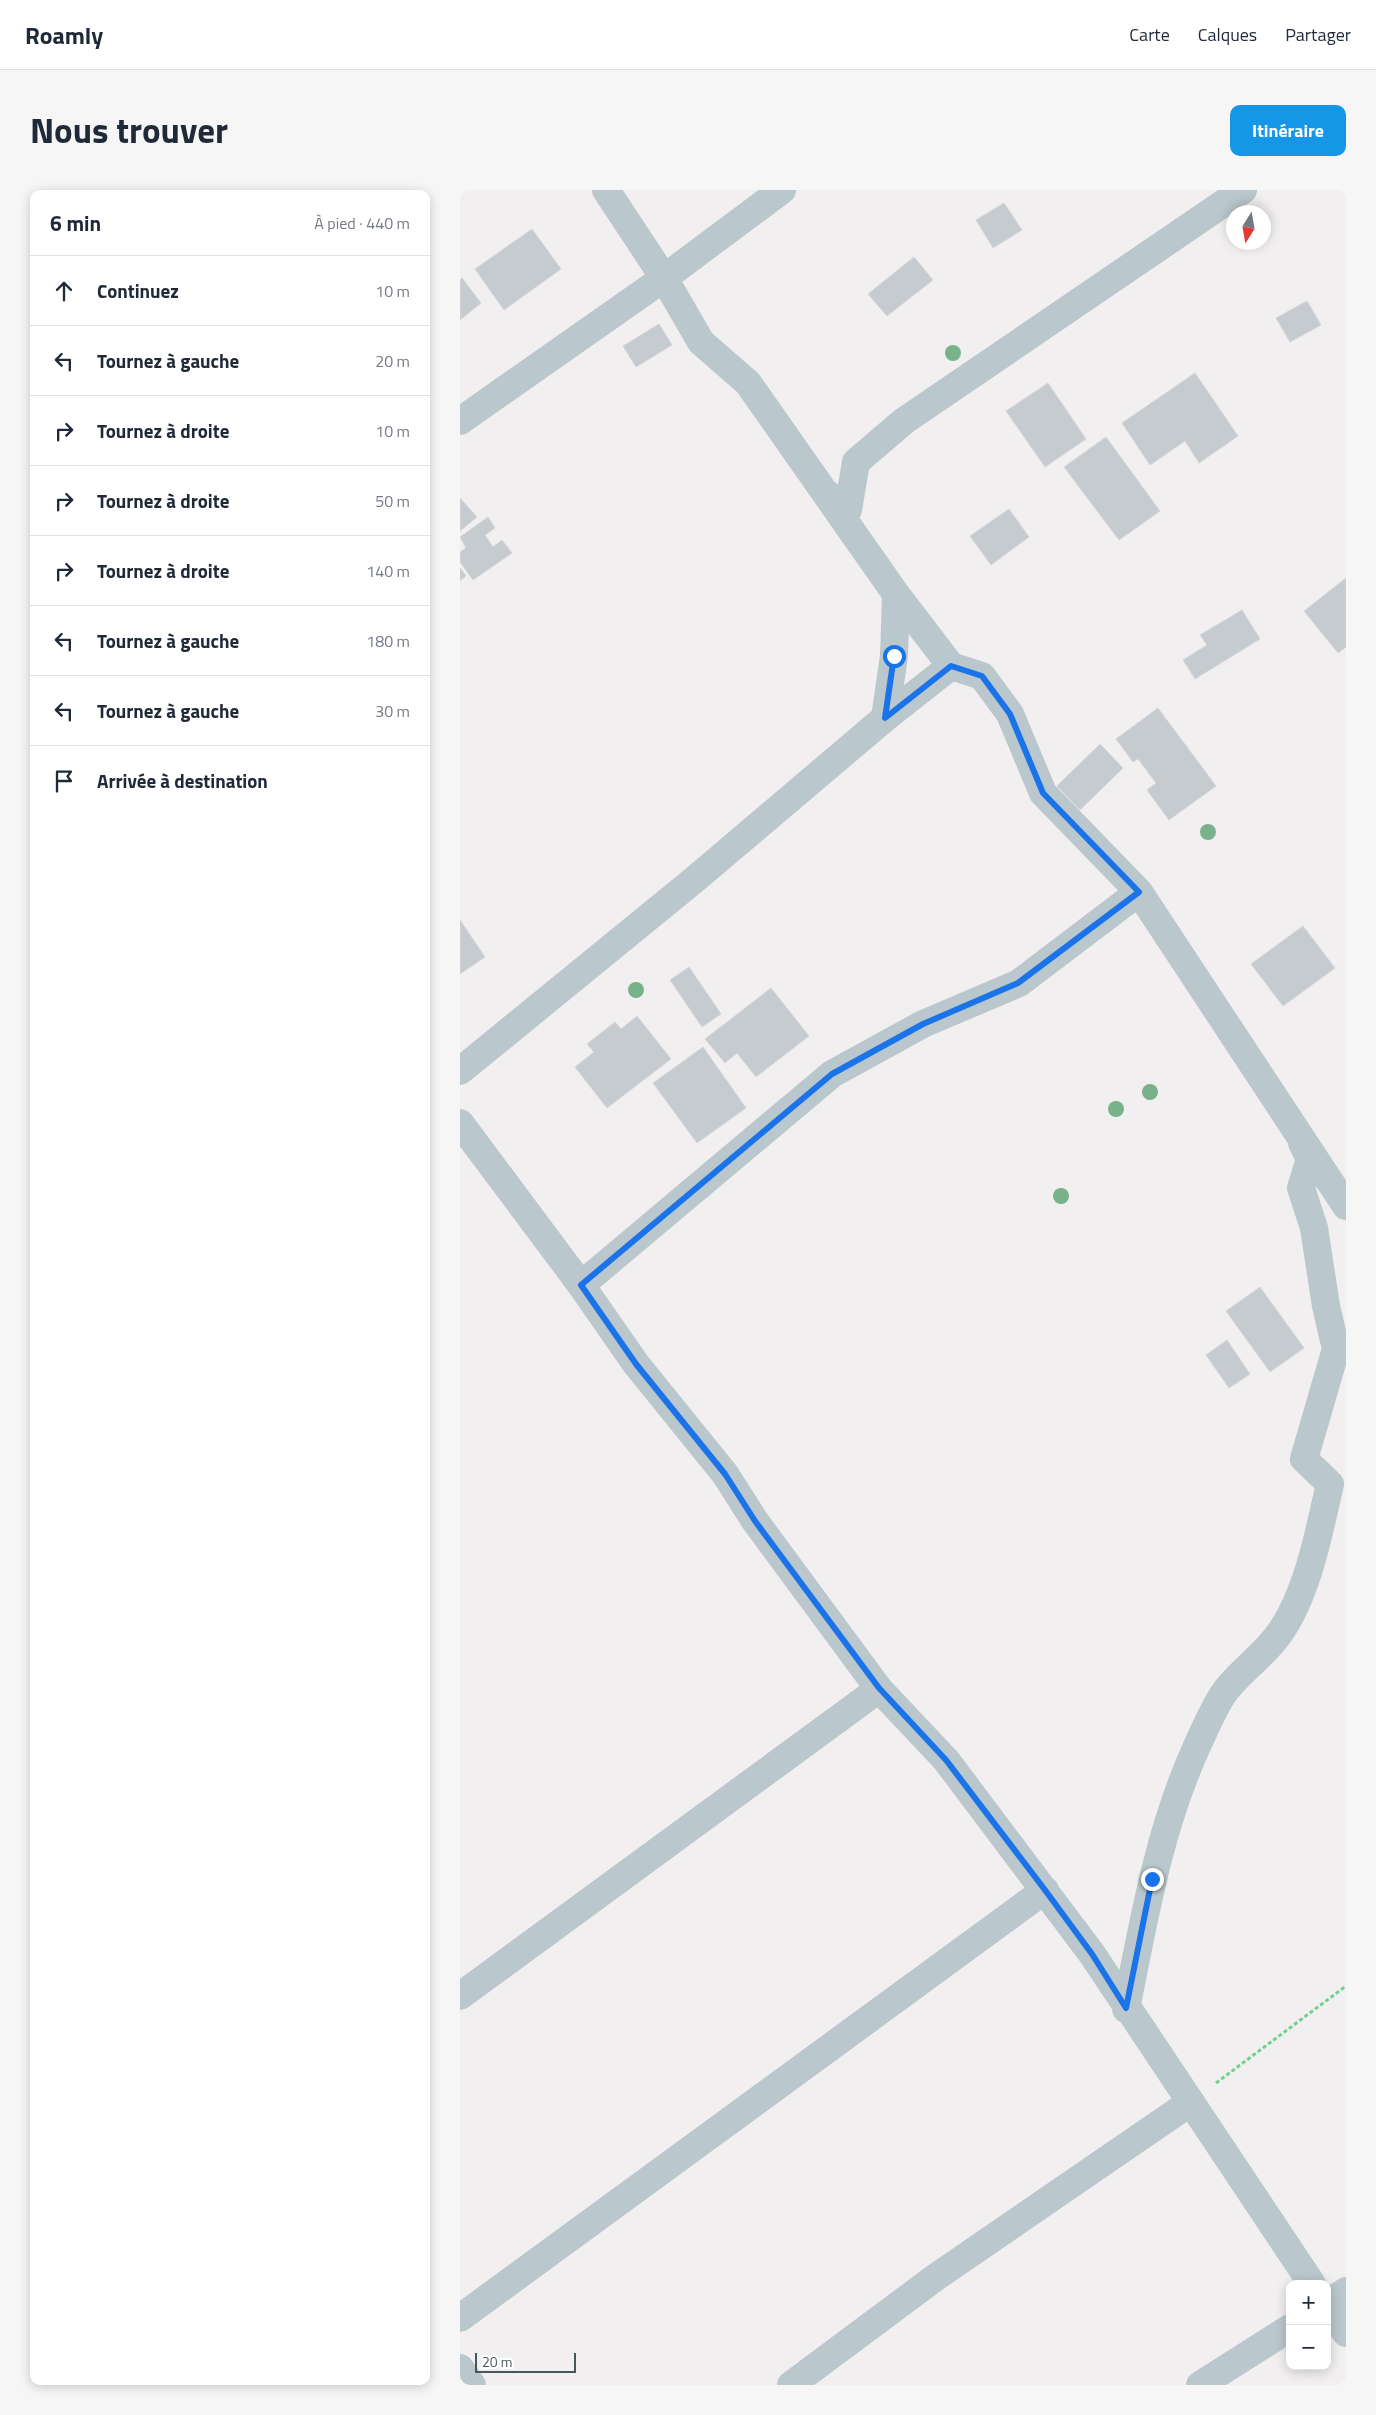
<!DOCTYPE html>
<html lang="fr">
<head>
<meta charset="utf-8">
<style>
	:root { --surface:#fff; --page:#f6f6f7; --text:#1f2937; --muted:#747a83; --line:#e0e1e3; --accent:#1596e6 }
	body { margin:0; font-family:"Titillium Web",sans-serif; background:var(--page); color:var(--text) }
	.controls { position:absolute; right:15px; bottom:15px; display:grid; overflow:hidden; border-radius:10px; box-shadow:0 2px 12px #0003 }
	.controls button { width:45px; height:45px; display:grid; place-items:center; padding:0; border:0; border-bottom:1px solid var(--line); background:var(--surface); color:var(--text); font:25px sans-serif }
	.compass { position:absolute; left:766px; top:15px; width:45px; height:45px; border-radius:50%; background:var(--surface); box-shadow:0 2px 12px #0003; rotate:191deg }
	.scale { position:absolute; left:15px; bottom:12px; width:101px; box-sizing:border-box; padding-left:5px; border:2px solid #47575d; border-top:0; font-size:14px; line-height:18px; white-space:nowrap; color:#47575d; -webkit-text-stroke:4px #fff; paint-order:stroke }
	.stop { position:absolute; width:15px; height:15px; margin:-11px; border:4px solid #1a73e8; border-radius:50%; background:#fff }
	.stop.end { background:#1a73e8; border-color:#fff; box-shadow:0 1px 5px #0008 }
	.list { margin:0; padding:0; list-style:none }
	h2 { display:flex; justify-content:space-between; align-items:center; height:65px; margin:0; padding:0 20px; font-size:21px }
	h2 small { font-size:16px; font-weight:400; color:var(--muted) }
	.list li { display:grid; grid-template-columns:32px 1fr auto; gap:15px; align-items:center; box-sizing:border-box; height:70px; padding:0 20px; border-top:1px solid var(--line) }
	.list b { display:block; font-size:19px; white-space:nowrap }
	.list em { font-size:16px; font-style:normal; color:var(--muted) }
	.icon { flex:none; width:28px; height:28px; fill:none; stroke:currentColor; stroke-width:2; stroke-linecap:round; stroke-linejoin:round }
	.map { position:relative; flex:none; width:886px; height:2195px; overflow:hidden; border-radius:10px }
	header { display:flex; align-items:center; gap:30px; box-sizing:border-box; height:70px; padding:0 25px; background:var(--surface); border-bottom:1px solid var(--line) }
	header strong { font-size:24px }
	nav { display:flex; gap:28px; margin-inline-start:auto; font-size:18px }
	.intro { display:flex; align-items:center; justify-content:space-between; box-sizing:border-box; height:120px; padding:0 30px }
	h1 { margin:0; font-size:35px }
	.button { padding:12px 22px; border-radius:10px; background:var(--accent); color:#fff; font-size:18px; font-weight:700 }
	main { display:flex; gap:30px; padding:0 30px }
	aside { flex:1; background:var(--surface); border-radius:10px; box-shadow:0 2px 12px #0003 }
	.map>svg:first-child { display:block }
	.building { fill:#c6cbcf; stroke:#d3d7db }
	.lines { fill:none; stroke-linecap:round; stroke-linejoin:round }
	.path { stroke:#74cf92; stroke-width:3; stroke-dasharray:4 2.5; stroke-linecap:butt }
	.minor { stroke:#bac7cc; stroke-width:28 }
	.tree { fill:#78b28b }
	.route { stroke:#1a73e8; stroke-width:6 }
</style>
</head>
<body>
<header>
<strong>Roamly</strong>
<nav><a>Carte</a><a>Calques</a><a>Partager</a></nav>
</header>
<div class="intro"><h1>Nous trouver</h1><a class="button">Itinéraire</a></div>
<main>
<aside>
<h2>6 min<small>À pied · 440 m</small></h2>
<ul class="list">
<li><svg class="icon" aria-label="ahead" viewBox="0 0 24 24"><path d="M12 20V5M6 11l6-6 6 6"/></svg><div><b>Continuez</b></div><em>10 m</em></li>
<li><svg class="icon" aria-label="left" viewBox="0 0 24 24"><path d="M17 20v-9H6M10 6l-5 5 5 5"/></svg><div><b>Tournez à gauche</b></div><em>20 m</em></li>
<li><svg class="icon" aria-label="right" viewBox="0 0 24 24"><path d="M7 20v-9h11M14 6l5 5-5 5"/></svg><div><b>Tournez à droite</b></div><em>10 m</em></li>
<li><svg class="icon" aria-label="right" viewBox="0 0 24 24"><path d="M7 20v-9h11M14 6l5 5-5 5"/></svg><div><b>Tournez à droite</b></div><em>50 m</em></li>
<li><svg class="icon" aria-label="right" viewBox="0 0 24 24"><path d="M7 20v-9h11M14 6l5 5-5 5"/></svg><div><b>Tournez à droite</b></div><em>140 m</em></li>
<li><svg class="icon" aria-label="left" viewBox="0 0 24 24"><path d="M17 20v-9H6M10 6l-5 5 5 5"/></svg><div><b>Tournez à gauche</b></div><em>180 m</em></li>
<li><svg class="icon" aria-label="left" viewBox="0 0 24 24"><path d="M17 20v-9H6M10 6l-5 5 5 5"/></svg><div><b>Tournez à gauche</b></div><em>30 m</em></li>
<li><svg class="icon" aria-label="arrive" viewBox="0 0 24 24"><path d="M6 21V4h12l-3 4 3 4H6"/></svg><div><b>Arrivée à destination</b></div></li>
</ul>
</aside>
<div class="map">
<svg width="886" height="2195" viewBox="0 0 886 2195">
	<rect width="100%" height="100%" fill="#f2eff0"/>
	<path class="building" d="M 544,13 L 562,40 L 533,58 L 516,30 Z
		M 72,39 L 101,79 L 44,120 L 15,79 Z
		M 454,67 L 473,90 L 427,126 L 408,104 Z
		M 2,88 L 21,113 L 0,130 L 0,90 Z
		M 847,111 L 861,135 L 830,152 L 816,128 Z
		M 199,134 L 212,155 L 176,177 L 163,156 Z
		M 735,183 L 778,246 L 739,273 L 725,251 L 690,275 L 662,233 Z
		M 588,193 L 626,249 L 585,277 L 546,221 Z
		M 646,247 L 700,321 L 659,350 L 604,277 Z
		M 0,308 L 17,327 L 0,341 Z
		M 549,319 L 569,347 L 531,375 L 510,346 Z
		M 28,327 L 35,338 L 25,345 L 33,357 L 42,350 L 52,363 L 13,390 L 0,372 L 0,362 L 6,358 L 0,347 Z
		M 0,378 L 6,386 L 0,391 Z
		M 886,388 L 886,457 L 878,463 L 844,421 Z
		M 782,420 L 800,449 L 735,489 L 723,470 L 747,455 L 740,445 Z
		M 698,518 L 756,596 L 709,630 L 687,600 L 696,593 L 678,569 L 673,572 L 656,549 Z
		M 640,554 L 663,578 L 620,620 L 597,596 Z
		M 0,730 L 25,767 L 0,784 Z
		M 843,736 L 875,778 L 823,816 L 791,774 Z
		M 229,777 L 261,824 L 242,837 L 210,790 Z
		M 311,798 L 349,846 L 296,887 L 277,863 L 265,873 L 245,849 Z
		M 177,826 L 211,869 L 147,918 L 115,877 L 134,862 L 127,854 L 155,832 L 161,839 Z
		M 243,857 L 286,918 L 237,953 L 193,893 Z
		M 800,1097 L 844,1158 L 810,1182 L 766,1121 Z
		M 767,1150 L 790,1184 L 769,1198 L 746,1165 Z"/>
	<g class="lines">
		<path class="path" d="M 756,1893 L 886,1796"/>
		<path class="minor" d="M 146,0 L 204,88 L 241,152 L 288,193 L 436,404 L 491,476 L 522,486 L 550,524 L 583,603 L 679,702 L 886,1016
			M 0,231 L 204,88 L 322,0
			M 369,305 L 388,320 L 396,272 L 444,231 L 783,0
			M 425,528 L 434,466 L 436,404
			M 0,881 L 234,690 L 425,528 L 491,476
			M 0,933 L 121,1095 L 176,1174 L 265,1284 L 295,1331 L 419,1499 L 486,1570 L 632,1764 L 852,2094
			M 121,1095 L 372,884 L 463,834 L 559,793 L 679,702
			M 0,1806 L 419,1499
			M 666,1819 C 684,1729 699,1639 737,1556 C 745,1539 756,1512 767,1499 C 783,1479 804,1465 819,1444 C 848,1404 859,1341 870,1294 L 844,1269 L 876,1159 L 866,1116 L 854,1038 L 841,998 L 850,969 L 842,953
			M 867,2114 L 886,2101
			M 867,2116 L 886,2143
			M 0,2128 L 585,1700
			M 0,2178 L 12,2195
			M 331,2195 L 476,2087 L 731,1912
			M 740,2195 L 830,2138"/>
	</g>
	<g class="tree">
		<circle cx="493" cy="163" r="8"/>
		<circle cx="748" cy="642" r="8"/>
		<circle cx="176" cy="800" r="8"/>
		<circle cx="690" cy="902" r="8"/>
		<circle cx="656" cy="919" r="8"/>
		<circle cx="601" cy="1006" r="8"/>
	</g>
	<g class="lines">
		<path class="route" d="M 434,466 L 425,528 L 491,476 L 522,486 L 550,524 L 583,603 L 679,702 L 558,793 L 463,834 L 372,884 L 121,1095 L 176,1174 L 265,1284 L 295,1331 L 419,1498 L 486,1570 L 585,1700 L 632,1764 L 666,1818 L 692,1689"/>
	</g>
</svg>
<div class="controls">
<button>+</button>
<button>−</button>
</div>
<svg class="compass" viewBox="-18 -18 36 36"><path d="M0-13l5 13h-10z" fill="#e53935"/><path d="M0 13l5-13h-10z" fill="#747a83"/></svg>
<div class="scale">20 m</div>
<div class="stop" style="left:434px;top:466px"></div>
<div class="stop end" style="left:692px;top:1689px"></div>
</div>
</main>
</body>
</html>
